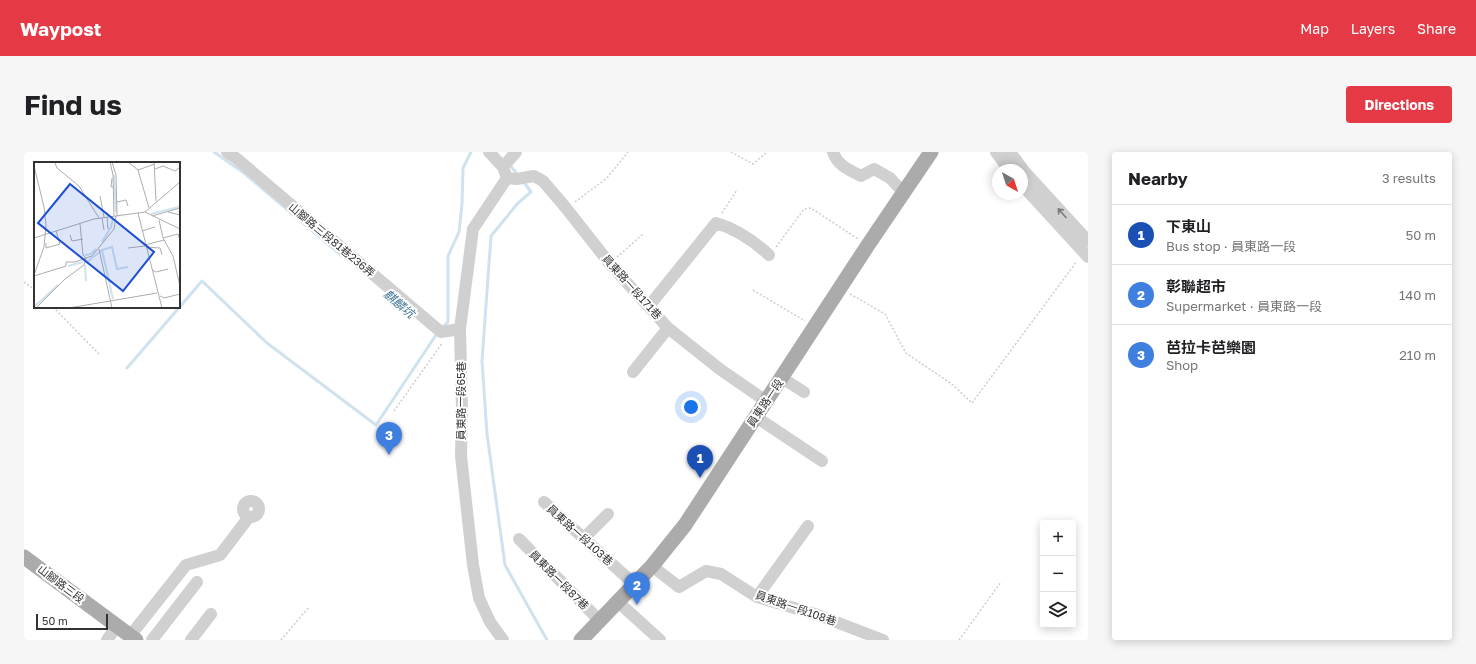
<!DOCTYPE html>
<html lang="en">
<head>
<meta charset="utf-8">
<style>
	:root { --surface:#fff; --page:#f6f6f6; --text:#202124; --muted:#757577; --line:#e0e0e0; --accent:#e63946 }
	body { margin:0; font-family:"Golos Text","Noto Sans TC",sans-serif; background:var(--page); color:var(--text) }
	.controls { position:absolute; right:12px; bottom:12px; display:grid; overflow:hidden; border-radius:4px; box-shadow:0 2px 10px #0003 }
	.controls button { width:36px; height:36px; display:grid; place-items:center; padding:0; border:0; border-bottom:1px solid var(--line); background:var(--surface); color:var(--text); font:20px sans-serif }
	.compass { position:absolute; left:968px; top:12px; width:36px; height:36px; border-radius:50%; background:var(--surface); box-shadow:0 2px 10px #0003; rotate:141deg }
	.scale { position:absolute; left:12px; bottom:10px; width:72px; box-sizing:border-box; padding-left:4px; border:2px solid #333; border-top:0; font-size:11px; line-height:14px; white-space:nowrap; color:#333; -webkit-text-stroke:3px #fff; paint-order:stroke }
	.you { position:absolute; left:667px; top:255px; width:14px; height:14px; margin:-10px; border:3px solid #fff; border-radius:50%; background:#1a73e8; box-shadow:0 0 0 6px #1a73e833 }
	.badge { display:grid; place-items:center; width:26px; height:26px; border-radius:50%; background:var(--accent); color:#fff; font-size:13px; font-weight:700 }
	.pin { position:absolute; translate:-50% -33px; filter:drop-shadow(0 1px 2px #0008) }
	.pin::after { content:''; position:absolute; top:21px; width:14px; height:12px; background:inherit; clip-path:polygon(0 0,100% 0,50% 100%) }
	.list { margin:0; padding:0; list-style:none }
	h2 { display:flex; justify-content:space-between; align-items:center; height:52px; margin:0; padding:0 16px; font-size:17px }
	h2 small { font-size:13px; font-weight:400; color:var(--muted) }
	.list li { display:grid; grid-template-columns:26px 1fr auto; gap:12px; align-items:center; box-sizing:border-box; height:60px; padding:0 16px; border-top:1px solid var(--line) }
	.list b { display:block; font-size:15px; white-space:nowrap }
	.list p { margin:0; font-size:13px; white-space:nowrap; color:var(--muted) }
	.list em { font-size:13px; font-style:normal; color:var(--muted) }
	.icon { flex:none; width:22px; height:22px; fill:none; stroke:currentColor; stroke-width:2; stroke-linecap:round; stroke-linejoin:round }
	.map { position:relative; flex:none; width:1064px; height:488px; overflow:hidden; border-radius:4px }
	header { display:flex; align-items:center; gap:24px; box-sizing:border-box; height:56px; padding:0 20px; background:var(--accent); color:#fff }
	header strong { font-size:19px }
	nav { display:flex; gap:22px; margin-inline-start:auto; font-size:14px }
	.intro { display:flex; align-items:center; justify-content:space-between; box-sizing:border-box; height:96px; padding:0 24px }
	h1 { margin:0; font-size:28px }
	.button { padding:10px 18px; border-radius:4px; background:var(--accent); color:#fff; font-size:14px; font-weight:700 }
	main { display:flex; gap:24px; padding:0 24px }
	aside { flex:1; background:var(--surface); border-radius:4px; box-shadow:0 2px 10px #0003 }
	.map>svg:first-child { display:block }
	.lines { fill:none; stroke-linecap:round; stroke-linejoin:round }
	.stream { stroke:#cfe2ee; stroke-width:3 }
	.path { stroke:#cdcdcd; stroke-width:1.5; stroke-dasharray:2 2; stroke-linecap:butt }
	.minor { stroke:#d0d0d0; stroke-width:12 }
	.major { stroke:#ababab; stroke-width:15 }
	.oneway { stroke:#7a7a7a }
	.labels { text-anchor:middle; stroke-width:4; stroke-linejoin:round; paint-order:stroke }
	.street-label { font-size:11px; fill:#333; stroke:#fff }
	.water-label { font-size:12px; font-style:italic; fill:#3f7597; stroke:#fff }
	.inset-river { fill:none; stroke:#cfe2ee; stroke-width:2 }
	.inset-road { fill:none; stroke:#adadad; stroke-width:1 }
	.view { fill:#1d4ed8; fill-opacity:0.15; stroke:#1d4ed8; stroke-width:2 }
	.inset-edge { fill:none; stroke:#333; stroke-width:2 }
</style>
</head>
<body>
<header>
<strong>Waypost</strong>
<nav><a>Map</a><a>Layers</a><a>Share</a></nav>
</header>
<div class="intro"><h1>Find us</h1><a class="button">Directions</a></div>
<main>
<div class="map">
<svg width="1064" height="488" viewBox="0 0 1064 488">
	<rect width="100%" height="100%" fill="#fff"/>
	<g class="lines">
		<path class="stream" d="M 190,0 L 220,21 L 318,104
			M 485,12 L 494,23
			M 499,29 L 507,40 L 494,51 L 467,84 L 458,209 L 463,282 L 481,413 L 523,488
			M 419,175 L 424,170 L 424,104 L 435,80 L 438,52 L 439,16 L 447,0
			M 103,216 L 178,129 L 243,191 L 352,273 L 412,183"/>
		<path class="path" d="M 707,0 L 729,12 L 743,0
			M 551,50 L 583,26 L 604,0
			M 698,61 L 713,38
			M 752,95 L 780,57 L 787,56 L 834,87
			M 593,105 L 619,82
			M 0,130 L 11,138
			M 729,138 L 781,169
			M 826,142 L 861,162 L 882,201 L 929,233 L 948,251 L 1053,109
			M 29,155 L 75,202
			M 370,259 L 417,193 L 417,190
			M 257,488 L 285,455
			M 935,488 L 977,430"/>
		<path class="minor" d="M 203,0 L 212,6 L 417,180 L 436,177
			M 465,0 L 479,15 L 483,26 L 449,77 L 436,177 L 438,258 L 437,304 L 449,413 L 455,446 L 466,470 L 479,488
			M 809,0 C 813,13 825,18 837,24 L 850,17 L 866,26 L 880,41
			M 972,0 L 985,18
			M 986,0 L 1001,20 L 1064,89
			M 479,15 L 492,0
			M 483,26 L 493,27 L 510,24 L 519,29 L 542,56 L 586,112 L 644,176 L 697,218 L 742,249
			M 998,33 L 1064,105
			M 625,154 L 692,71 C 712,77 730,89 745,103
			M 609,220 L 644,176
			M 758,226 L 780,240
			M 732,265 L 798,309
			M219 357a8 8 0 1 1 16 0a8 8 0 1 1-16 0Z
			M 520,350 L 610,432
			M 560,386 L 584,362
			M 495,387 L 575,468
			M 628,414 L 655,435 L 682,419 L 697,422 L 733,445 L 794,463 L 859,488
			M 733,445 L 784,374
			M 593,449 L 636,488
			M 106,484 L 162,413 L 196,403 L 225,365
			M 83,488 L 93,474
			M 128,488 L 173,430
			M 167,488 L 187,462"/>
		<path class="major" d="M 0,405 L 112,488
			M 557,488 L 628,414 L 661,373 L 844,93 L 907,0"/>
	</g>
	<defs><path id="oneway-shaft" d="M-6 0H5M1.5-3L5.5 0L1.5 3" fill="none" stroke-width="1.6" stroke-linecap="round" stroke-linejoin="round"/></defs>
	<use class="oneway" href="#oneway-shaft" transform="translate(1038 61) rotate(-132)"/>
	<g class="labels">
		<g class="street-label">
			<text transform="translate(308 88) rotate(40)" y="4">山腳路三段81巷236弄</text>
			<text transform="translate(608 135) rotate(48)" y="4">員東路一段171巷</text>
			<text transform="translate(437 249) rotate(-90)" y="4">員東路一段65巷</text>
			<text transform="translate(741 251) rotate(-56)" y="4">員東路一段</text>
			<text transform="translate(556 383) rotate(42)" y="4">員東路一段103巷</text>
			<text transform="translate(535 428) rotate(45)" y="4">員東路一段87巷</text>
			<text transform="translate(37 432) rotate(37)" y="4">山腳路三段</text>
			<text transform="translate(772 456) rotate(19)" y="4">員東路一段108巷</text>
		</g>
		<g class="water-label">
			<text transform="translate(375 152) rotate(40)" y="4">麒麟坑</text>
		</g>
	</g>
	<g transform="translate(10 10)">
		<rect width="146" height="146" fill="#fff"/>
		<path class="inset-river" d="M 80,13 L 82,50M 117,52 L 145,45M 68,80 L 77,65 L 79,56M 68,88 L 78,85 L 83,107 L 94,105M 51,93 L 57,92 L 62,87M 52,101 L 68,88 L 79,137M 51,103 L 52,119M 34,104 L 49,100M 0,145 L 24,123"/>
		<path class="inset-road" d="M 76,0 L 79,13 L 80,54M 78,0 L 82,13 L 83,54M 94,0 L 104,8 L 115,46M 120,0 L 122,39M 21,1 L 23,6 L 45,24 L 65,56M 0,4 L 10,45 L 12,63 L 10,85 L 0,113M 121,7 L 129,4 L 141,9 L 146,5M 104,8 L 121,2M 78,16 L 77,25 L 80,25M 66,34 L 70,55M 83,40 L 92,38 L 94,44M 111,50 L 146,67M 134,50 L 146,53M 104,51 L 128,146M 118,54 L 146,46M 73,55 L 74,67M 68,56 L 70,68M 125,58 L 129,76 L 139,94 L 146,124M 46,62 L 49,93 L 52,96M 108,69 L 121,65M 36,73 L 38,79 L 49,77M 0,76 L 60,57 L 111,50 L 146,20M 129,76 L 144,72 L 146,78M 12,81 L 12,86 L 26,82 L 22,69M 111,83 L 130,78M 112,85 L 126,86 L 128,93M 94,86 L 111,84M 65,87 L 78,146M 118,108 L 122,110 L 134,107M 0,114 L 32,104 L 32,100 L 41,100 L 58,94 L 80,67 L 82,54M 126,134 L 130,136 L 146,132M 2,146 L 31,117 L 50,103 L 52,97M 35,146 L 123,131"/>
		<path class="view" d="M 36,22 L 120,90 L 89,129 L 4,61 Z"/>
		<rect width="146" height="146" class="inset-edge"/>
	</g>
</svg>
<div class="controls">
<button>+</button>
<button>−</button>
<button><svg class="icon" aria-label="layers" viewBox="0 0 24 24"><path d="M12 4l9 5-9 5-9-5zM3 14l9 5 9-5"/></svg></button>
</div>
<svg class="compass" viewBox="-18 -18 36 36"><path d="M0-13l5 13h-10z" fill="#e53935"/><path d="M0 13l5-13h-10z" fill="#757577"/></svg>
<div class="scale">50 m</div>
<div class="you"></div>
<div class="pin badge" style="left:676px;top:326px;background:#1a4fb4">1</div>
<div class="pin badge" style="left:613px;top:453px;background:#3f7fe0">2</div>
<div class="pin badge" style="left:365px;top:303px;background:#3f7fe0">3</div>
</div>
<aside>
<h2>Nearby<small>3 results</small></h2>
<ul class="list">
<li><span class="badge" style="background:#1a4fb4">1</span><div><b>下東山</b><p>Bus stop · 員東路一段</p></div><em>50 m</em></li>
<li><span class="badge" style="background:#3f7fe0">2</span><div><b>彰聯超市</b><p>Supermarket · 員東路一段</p></div><em>140 m</em></li>
<li><span class="badge" style="background:#3f7fe0">3</span><div><b>芭拉卡芭樂園</b><p>Shop</p></div><em>210 m</em></li>
</ul>
</aside>
</main>
</body>
</html>
